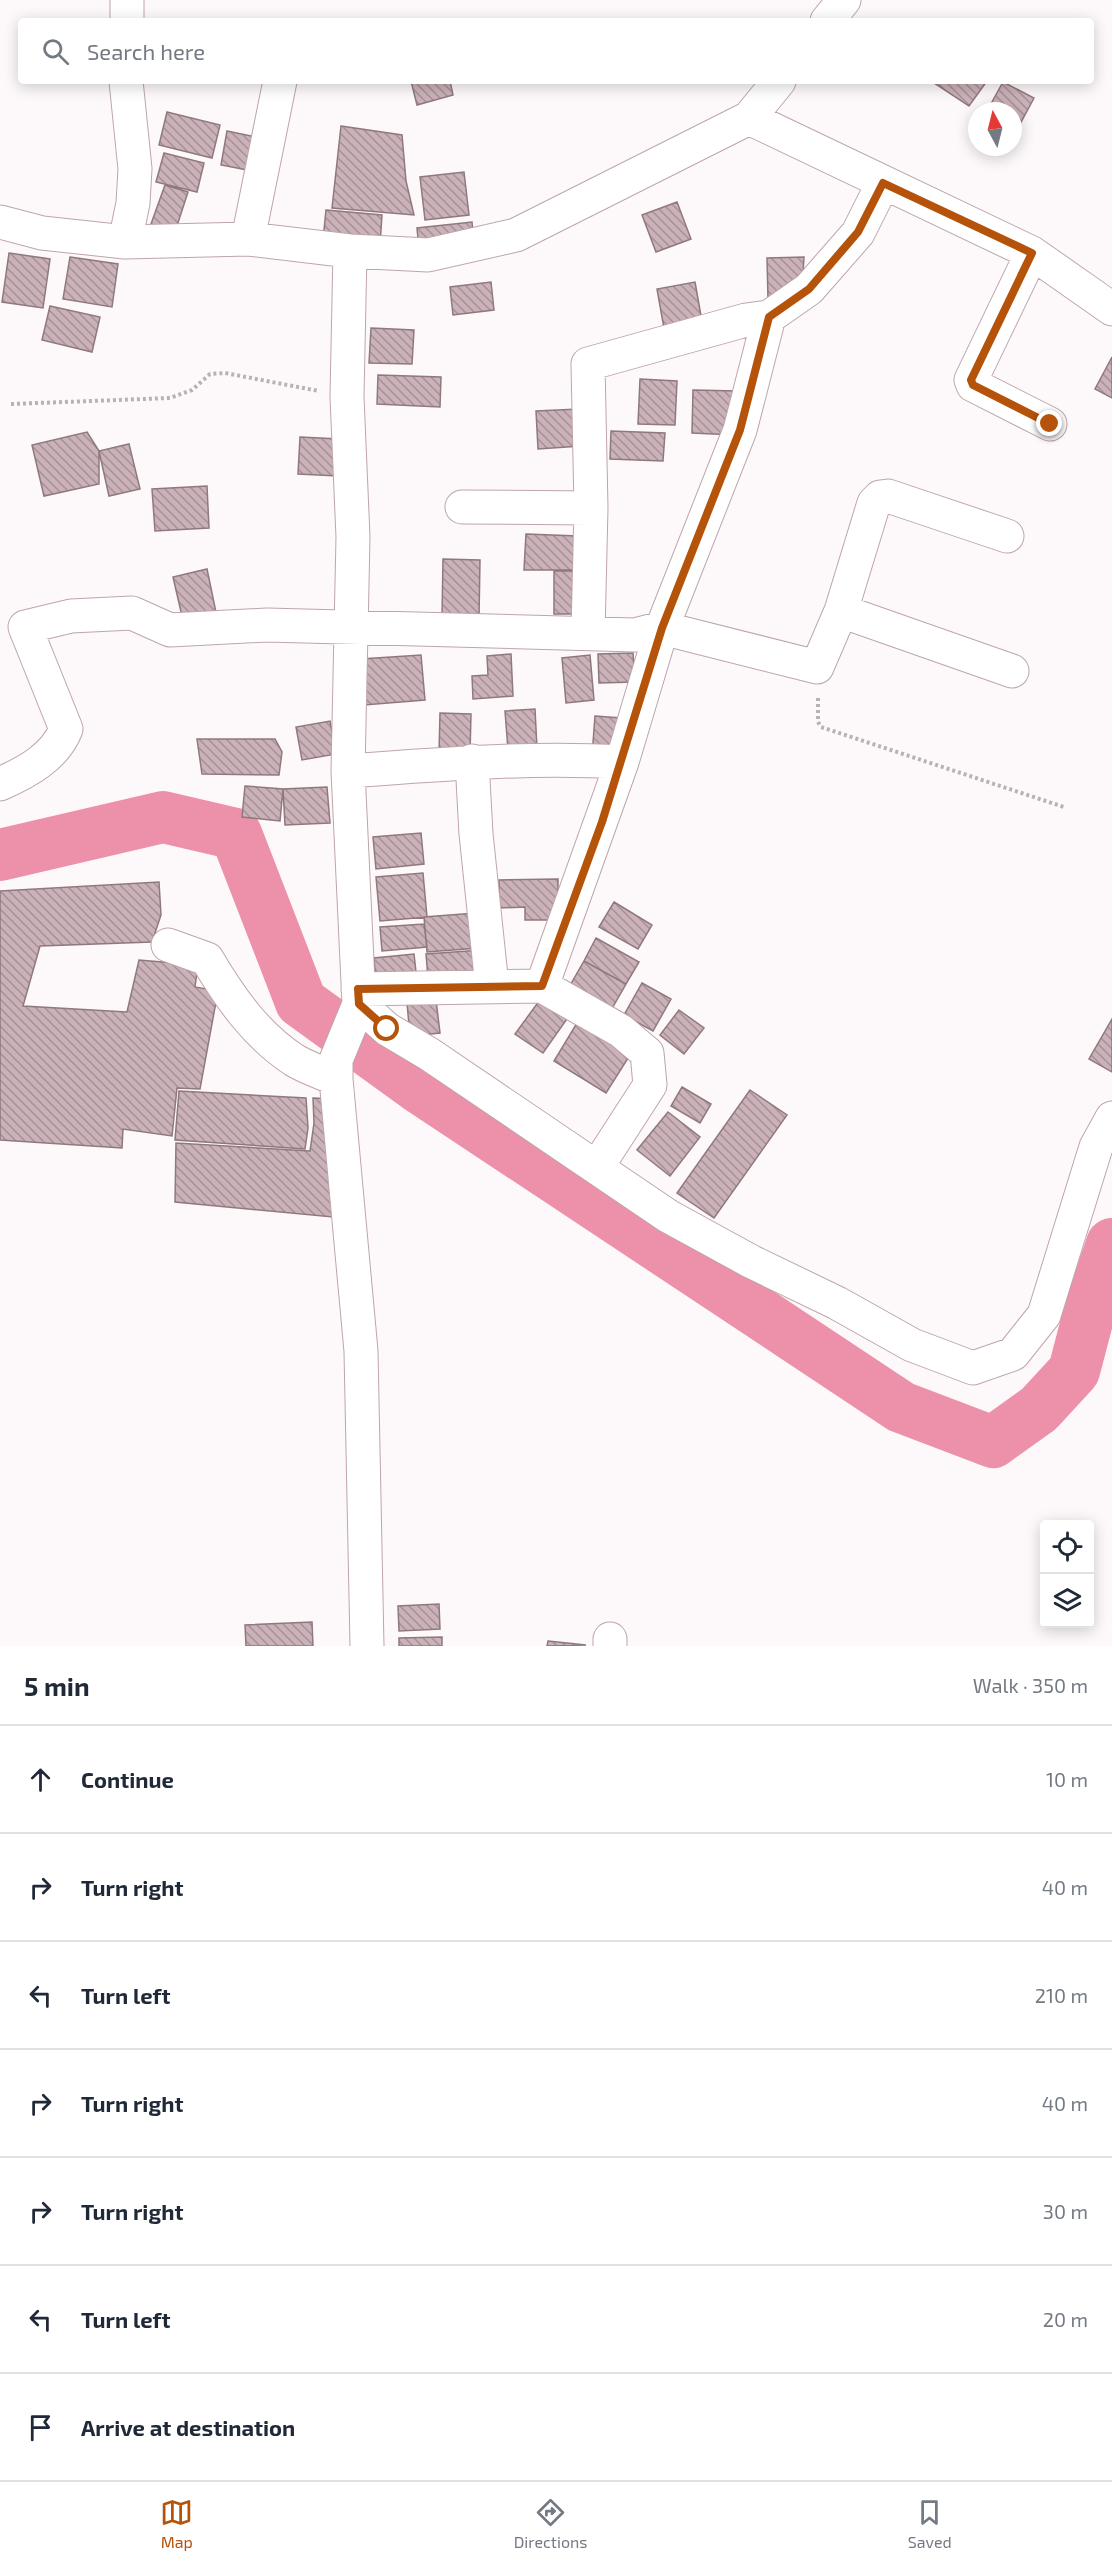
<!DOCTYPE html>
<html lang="en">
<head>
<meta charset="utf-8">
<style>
	:root { --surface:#fff; --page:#f2f2f3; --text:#1f2937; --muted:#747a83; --line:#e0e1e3; --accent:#b45309 }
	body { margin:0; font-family:"Exo 2",sans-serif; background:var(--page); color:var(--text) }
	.controls { position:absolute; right:18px; bottom:18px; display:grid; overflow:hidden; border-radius:6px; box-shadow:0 3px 15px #0003 }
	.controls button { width:54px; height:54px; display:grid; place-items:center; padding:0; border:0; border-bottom:2px solid var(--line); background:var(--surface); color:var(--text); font:30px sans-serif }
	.compass { position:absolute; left:968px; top:102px; width:54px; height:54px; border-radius:50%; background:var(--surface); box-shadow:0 3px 15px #0003; rotate:353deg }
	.stop { position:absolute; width:18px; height:18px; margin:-14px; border:4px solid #b45309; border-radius:50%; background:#fff }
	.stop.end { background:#b45309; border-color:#fff; box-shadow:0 2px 6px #0008 }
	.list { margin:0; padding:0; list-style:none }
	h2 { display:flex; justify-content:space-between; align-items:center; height:78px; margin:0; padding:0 24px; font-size:26px }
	h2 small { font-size:20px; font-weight:400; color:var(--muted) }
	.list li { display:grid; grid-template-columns:39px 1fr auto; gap:18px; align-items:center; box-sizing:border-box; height:108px; padding:0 24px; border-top:2px solid var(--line) }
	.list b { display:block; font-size:22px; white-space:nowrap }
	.list em { font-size:20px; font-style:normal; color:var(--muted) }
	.icon { flex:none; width:33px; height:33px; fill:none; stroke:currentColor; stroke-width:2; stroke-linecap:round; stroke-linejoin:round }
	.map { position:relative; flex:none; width:1112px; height:1646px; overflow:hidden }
	.search { position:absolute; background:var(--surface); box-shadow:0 3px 15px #0003; left:18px; right:18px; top:18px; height:66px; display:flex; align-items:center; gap:15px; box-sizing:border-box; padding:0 21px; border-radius:6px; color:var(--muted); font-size:22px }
	.sheet { height:834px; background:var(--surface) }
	nav { display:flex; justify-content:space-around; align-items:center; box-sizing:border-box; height:84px; border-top:2px solid var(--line); background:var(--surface); font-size:16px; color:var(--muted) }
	nav a { display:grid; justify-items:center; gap:3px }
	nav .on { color:var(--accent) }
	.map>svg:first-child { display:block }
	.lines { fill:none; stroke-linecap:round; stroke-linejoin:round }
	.river { stroke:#ed90aa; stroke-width:52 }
	.building { fill:url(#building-back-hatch); stroke:#8f787e; stroke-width:1.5 }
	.minor-casing { stroke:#bea5ab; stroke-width:35 }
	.path { stroke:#b8b2b3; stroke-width:4; stroke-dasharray:3 3; stroke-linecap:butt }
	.minor { stroke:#fff; stroke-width:33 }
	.route { stroke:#b45309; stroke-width:8 }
</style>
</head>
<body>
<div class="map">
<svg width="1112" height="1646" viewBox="0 0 1112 1646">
	<defs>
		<pattern id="building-back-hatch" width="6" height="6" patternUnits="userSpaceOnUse" patternTransform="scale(1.5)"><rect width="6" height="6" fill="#cbb2b8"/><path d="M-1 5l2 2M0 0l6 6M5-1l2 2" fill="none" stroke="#a59196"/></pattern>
	</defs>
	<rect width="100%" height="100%" fill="#fdf8f9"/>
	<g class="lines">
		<path class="river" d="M 0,855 L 163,817 L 236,834 L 301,1002 L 417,1086 L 901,1407 L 993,1442 L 1039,1409 L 1074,1371 L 1091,1306 L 1112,1244"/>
	</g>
	<path class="building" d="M 411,81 L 450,81 L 453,95 L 417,105 Z
		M 931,81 L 987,81 L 969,106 Z
		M 1003,82 L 1034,98 L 1013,137 L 1013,111 L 987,111 Z
		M 167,112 L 220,125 L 212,158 L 159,145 Z
		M 341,126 L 402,135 L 406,181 L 414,215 L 332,208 Z
		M 227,131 L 265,139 L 258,172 L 221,165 Z
		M 164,153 L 204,163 L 197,192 L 156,182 Z
		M 464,172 L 469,215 L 425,220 L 420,177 Z
		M 165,185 L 188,192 L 175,232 L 151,224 Z
		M 677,202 L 691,239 L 656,252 L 642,215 Z
		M 326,210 L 382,215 L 380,245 L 323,240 Z
		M 472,222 L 474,243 L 419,249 L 417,228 Z
		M 9,253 L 50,259 L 43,308 L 2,302 Z
		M 70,257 L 118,264 L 112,307 L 63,299 Z
		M 804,257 L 802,290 L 768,300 L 767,258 Z
		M 491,282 L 494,310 L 453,315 L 450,287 Z
		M 695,282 L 703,327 L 665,334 L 657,289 Z
		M 50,306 L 100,317 L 92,352 L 42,340 Z
		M 371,328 L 414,330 L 412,364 L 369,363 Z
		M 1112,357 L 1112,398 L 1095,389 Z
		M 378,375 L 441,377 L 440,407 L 377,404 Z
		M 640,379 L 677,381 L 675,425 L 638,424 Z
		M 693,390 L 737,391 L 735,435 L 692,433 Z
		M 579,409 L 581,446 L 538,449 L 536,411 Z
		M 611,431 L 665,433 L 663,461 L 610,459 Z
		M 87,432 L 99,451 L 99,484 L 44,496 L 32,445 Z
		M 300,437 L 339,439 L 338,476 L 298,474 Z
		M 129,444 L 140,489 L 109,496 L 99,451 Z
		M 207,486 L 209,528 L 155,531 L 152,489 Z
		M 526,534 L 578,536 L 577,570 L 524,570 Z
		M 443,559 L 480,560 L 479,618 L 442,617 Z
		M 207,569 L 218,622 L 185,629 L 173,577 Z
		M 554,571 L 579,571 L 578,614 L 554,614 Z
		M 633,653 L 635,682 L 599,683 L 598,654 Z
		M 511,654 L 513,696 L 473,699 L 472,676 L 488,675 L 487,656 Z
		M 421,655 L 425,700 L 364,705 L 361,659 Z
		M 590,655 L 594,700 L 566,703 L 562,658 Z
		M 535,709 L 537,748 L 508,750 L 505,711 Z
		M 440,713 L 471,714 L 470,754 L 439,753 Z
		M 595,716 L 621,718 L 618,758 L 592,756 Z
		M 330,721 L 336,754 L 302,760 L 296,727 Z
		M 197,739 L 275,739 L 282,752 L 279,775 L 202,774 Z
		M 245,786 L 283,789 L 280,821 L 242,817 Z
		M 327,787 L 330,823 L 285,825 L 283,789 Z
		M 421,833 L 424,864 L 376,869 L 373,837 Z
		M 423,873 L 427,917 L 380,921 L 376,877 Z
		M 558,879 L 558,920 L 525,920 L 525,907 L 499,908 L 499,880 Z
		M 159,882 L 161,915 L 152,942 L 40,946 L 23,1006 L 127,1012 L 139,960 L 198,965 L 195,987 L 218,991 L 200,1089 L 177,1088 L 172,1136 L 123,1129 L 122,1148 L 0,1140 L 0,891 Z
		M 614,902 L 652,925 L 638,949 L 599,927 Z
		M 476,913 L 479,948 L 427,952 L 424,917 Z
		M 424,924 L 427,947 L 382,951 L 380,927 Z
		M 596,938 L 639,962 L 626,984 L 584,961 Z
		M 482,950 L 484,973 L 428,978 L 426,954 Z
		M 414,954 L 417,981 L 376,984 L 374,958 Z
		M 584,961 L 626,984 L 610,1012 L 568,989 Z
		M 642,983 L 671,999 L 653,1031 L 624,1015 Z
		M 542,997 L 569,1016 L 543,1053 L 515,1034 Z
		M 436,1000 L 440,1033 L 410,1036 L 407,1003 Z
		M 679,1010 L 704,1028 L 684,1054 L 660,1035 Z
		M 1112,1019 L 1112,1072 L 1089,1059 Z
		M 577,1023 L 630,1055 L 606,1093 L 554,1061 Z
		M 682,1087 L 711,1104 L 700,1123 L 671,1106 Z
		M 750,1090 L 787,1115 L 714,1218 L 677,1193 Z
		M 179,1091 L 306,1098 L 308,1128 L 305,1149 L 175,1140 Z
		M 313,1098 L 333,1099 L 333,1217 L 175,1202 L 176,1143 L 310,1151 L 314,1123 Z
		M 668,1112 L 700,1137 L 670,1176 L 637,1150 Z
		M 439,1604 L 440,1629 L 399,1631 L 398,1606 Z
		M 312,1622 L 313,1646 L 246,1646 L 245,1625 Z
		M 442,1637 L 442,1646 L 399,1646 L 399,1638 Z
		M 548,1641 L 586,1645 L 547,1646 Z"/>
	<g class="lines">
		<g class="minor-casing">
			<path id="minor" d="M 127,21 L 127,0
				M 827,21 L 844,0
				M 749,118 L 1032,253 L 1112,309
				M 883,183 L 858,233 L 809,289 L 769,317 L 740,430 L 662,628 L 817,667 L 841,611 L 874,503 L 880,497 L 888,496 L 1007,536
				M 0,222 L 42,233 L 125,242 L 248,239 L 350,251 L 428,255 L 516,235 L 749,118 L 779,81
				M 248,239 L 280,81
				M 125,242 L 133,203 L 135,169 L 126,81
				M 350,251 L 347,397 L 353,537 L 348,771 L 359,1004 L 336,1060 L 336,1079 L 361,1351 L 367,1646
				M 1032,253 L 971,380 L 973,385 L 1050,424
				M 462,507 L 591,508
				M 841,611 L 1012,671
				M 588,633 L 591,508 L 588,364 L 746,320 L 769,317
				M 472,761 L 476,834 L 492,986
				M 348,771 C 440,764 530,757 622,762 L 542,986
				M 0,784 C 27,772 55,757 66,729 L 25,627 L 71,616 L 132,613 L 170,630 L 267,625 L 635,635 L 662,628 L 622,762
				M 168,945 L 207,959 C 230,998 256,1035 294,1060 C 307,1068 323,1073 336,1079
				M 358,989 L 542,986 L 621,1031 L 647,1053 L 650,1085 L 597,1167
				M 359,1004 L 387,1029 L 429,1054 L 668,1216 L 752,1262 L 837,1303 L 912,1345 L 973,1368 L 1013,1354 L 1044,1315 L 1096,1147 L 1112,1118
				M 610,1646 L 610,1639"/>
		</g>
		<path class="path" d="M 11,404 L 170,398 L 192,390 L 210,374 L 225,373 L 319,391
			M 818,698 L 818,722 L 821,727 L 1064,807"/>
		<use href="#minor" class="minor"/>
	</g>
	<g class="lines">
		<path class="route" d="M 387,1029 L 359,1004 L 358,989 L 542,986 L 602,822 L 662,628 L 740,430 L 769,317 L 809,289 L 858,232 L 883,183 L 1032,253 L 971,380 L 973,385 L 1050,424"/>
	</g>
</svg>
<div class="controls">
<button><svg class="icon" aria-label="locate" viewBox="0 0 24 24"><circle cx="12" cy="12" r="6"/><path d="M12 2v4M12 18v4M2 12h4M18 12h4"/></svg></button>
<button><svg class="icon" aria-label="layers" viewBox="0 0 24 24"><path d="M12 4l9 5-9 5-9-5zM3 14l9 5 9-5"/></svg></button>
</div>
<svg class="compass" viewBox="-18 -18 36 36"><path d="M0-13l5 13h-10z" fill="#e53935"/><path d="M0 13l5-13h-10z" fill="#747a83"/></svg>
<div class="stop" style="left:387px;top:1029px"></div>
<div class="stop end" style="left:1050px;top:424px"></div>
<div class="search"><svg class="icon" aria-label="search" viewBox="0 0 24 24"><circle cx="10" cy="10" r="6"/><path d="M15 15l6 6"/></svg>Search here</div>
</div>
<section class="sheet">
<h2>5 min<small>Walk · 350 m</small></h2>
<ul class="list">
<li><svg class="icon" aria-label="ahead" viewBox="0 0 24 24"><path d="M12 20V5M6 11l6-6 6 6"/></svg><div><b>Continue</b></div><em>10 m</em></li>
<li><svg class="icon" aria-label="right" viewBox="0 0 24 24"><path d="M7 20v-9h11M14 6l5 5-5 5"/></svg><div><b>Turn right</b></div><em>40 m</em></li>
<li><svg class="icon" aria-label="left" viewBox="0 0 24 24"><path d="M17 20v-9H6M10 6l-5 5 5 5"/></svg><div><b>Turn left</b></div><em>210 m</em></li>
<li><svg class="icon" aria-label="right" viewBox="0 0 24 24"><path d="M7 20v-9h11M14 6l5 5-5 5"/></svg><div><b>Turn right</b></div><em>40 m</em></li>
<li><svg class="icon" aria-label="right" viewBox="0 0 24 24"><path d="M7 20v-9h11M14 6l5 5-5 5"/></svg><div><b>Turn right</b></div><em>30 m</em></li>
<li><svg class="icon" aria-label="left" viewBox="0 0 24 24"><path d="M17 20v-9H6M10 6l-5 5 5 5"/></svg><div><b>Turn left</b></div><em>20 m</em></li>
<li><svg class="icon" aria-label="arrive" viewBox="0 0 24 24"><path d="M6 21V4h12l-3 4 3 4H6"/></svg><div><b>Arrive at destination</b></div></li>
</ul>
</section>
<nav>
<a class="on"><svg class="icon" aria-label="map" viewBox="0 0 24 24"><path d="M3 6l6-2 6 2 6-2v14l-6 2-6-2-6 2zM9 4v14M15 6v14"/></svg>Map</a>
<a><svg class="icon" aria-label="directions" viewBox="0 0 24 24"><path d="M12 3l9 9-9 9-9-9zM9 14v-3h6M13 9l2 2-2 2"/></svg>Directions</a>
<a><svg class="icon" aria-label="saved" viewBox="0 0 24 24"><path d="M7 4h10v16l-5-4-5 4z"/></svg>Saved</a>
</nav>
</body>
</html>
